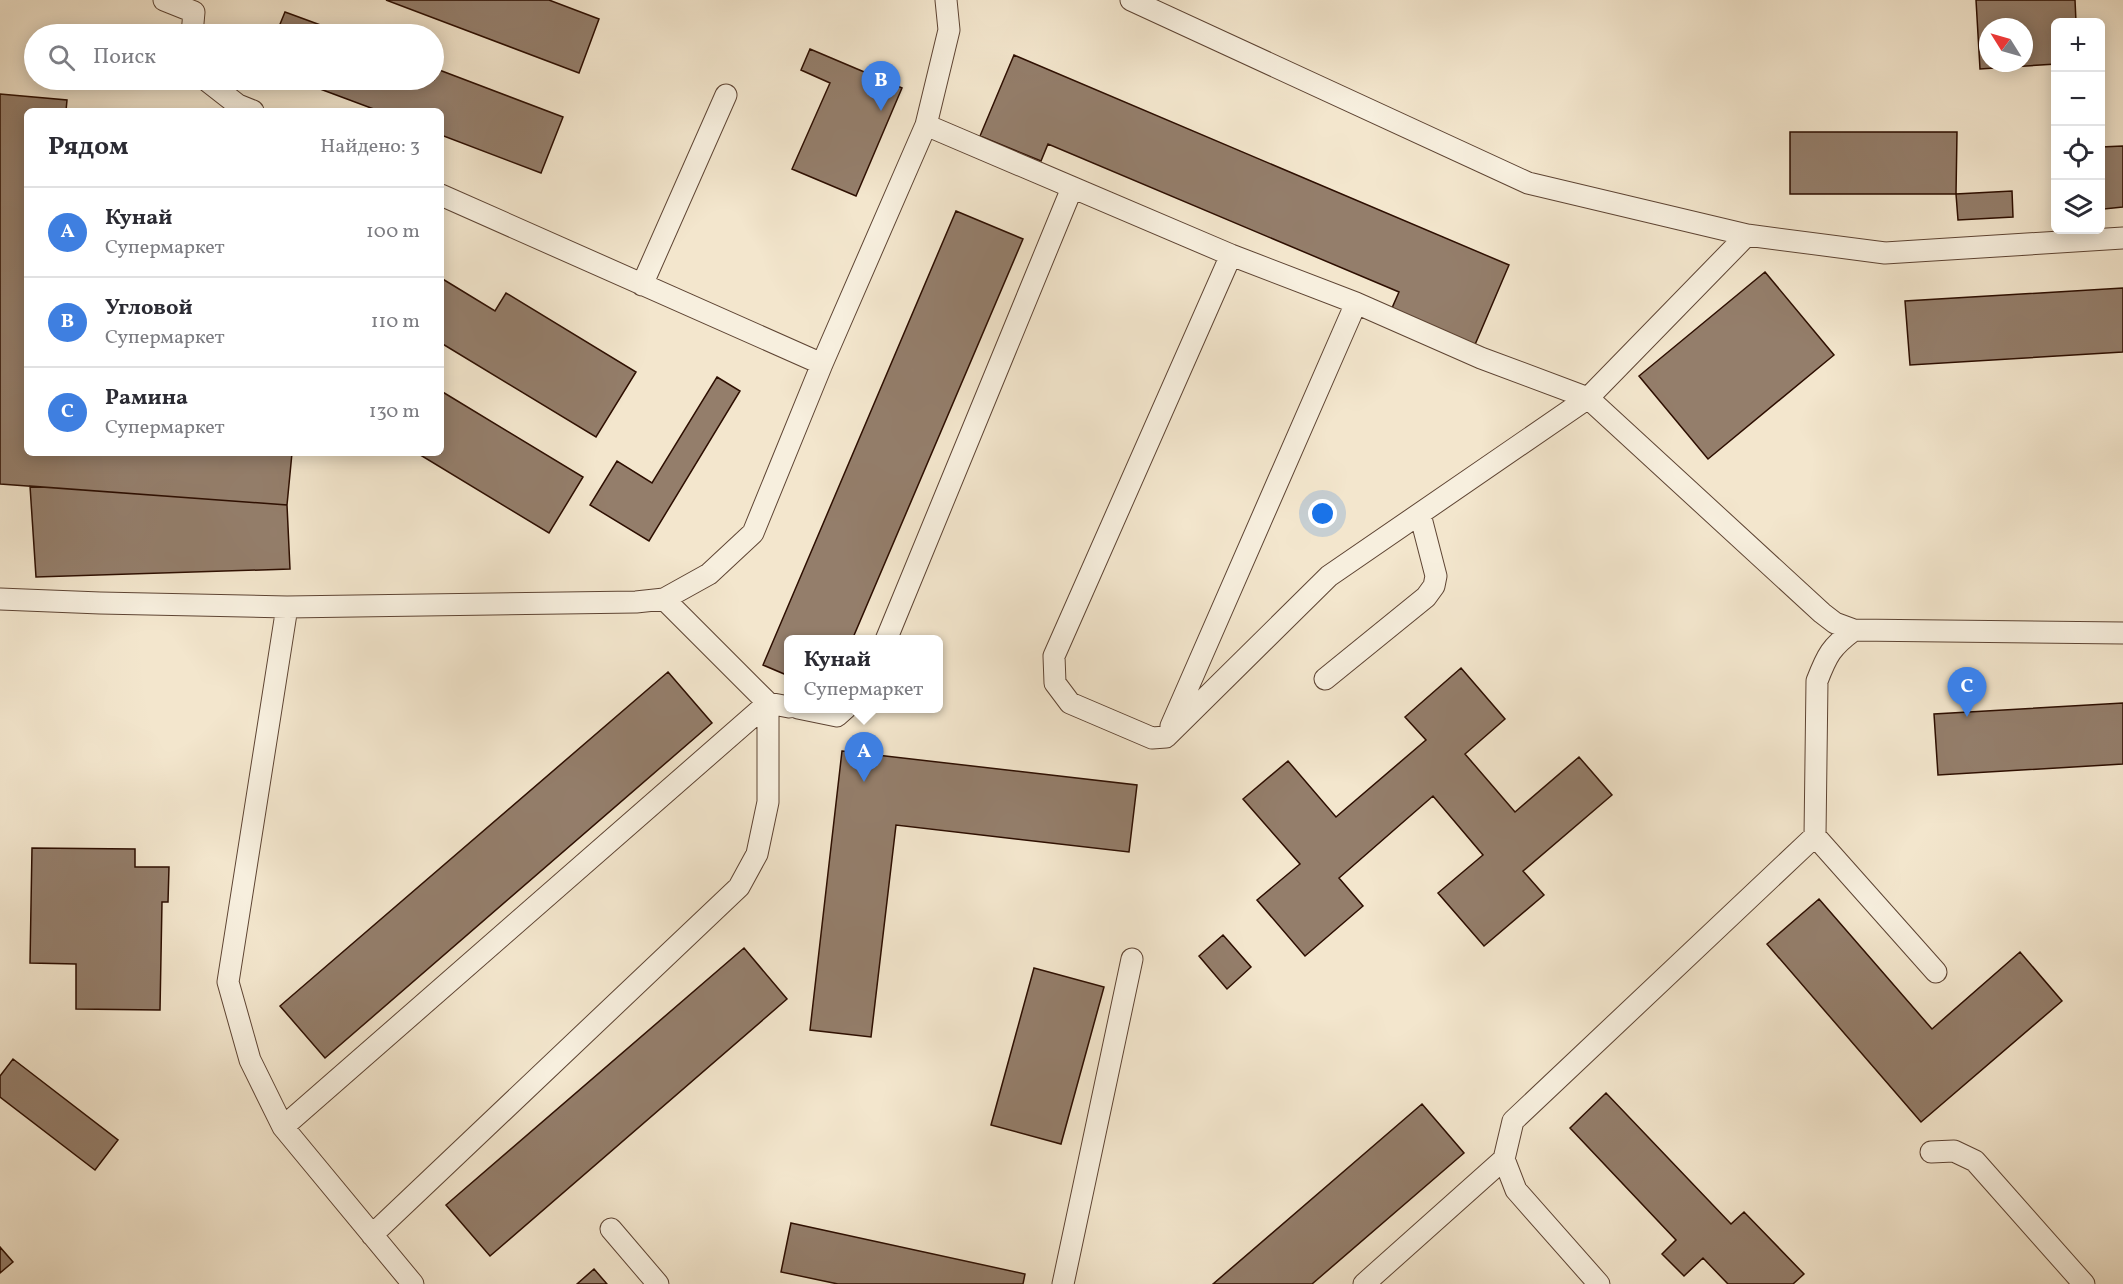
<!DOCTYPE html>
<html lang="ru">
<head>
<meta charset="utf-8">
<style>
	:root { --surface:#fff; --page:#f7f7f7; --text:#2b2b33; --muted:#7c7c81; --line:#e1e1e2; --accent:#8f2418 }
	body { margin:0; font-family:Vollkorn,serif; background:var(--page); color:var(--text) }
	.controls { position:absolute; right:18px; top:18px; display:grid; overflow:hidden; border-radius:9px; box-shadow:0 3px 15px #0003 }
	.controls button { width:54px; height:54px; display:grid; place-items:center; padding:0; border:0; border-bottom:2px solid var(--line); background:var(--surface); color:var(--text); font:30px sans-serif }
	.compass { position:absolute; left:1979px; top:18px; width:54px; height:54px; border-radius:50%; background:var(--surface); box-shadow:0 3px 15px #0003; rotate:307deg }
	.you { position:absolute; left:1323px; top:514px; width:21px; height:21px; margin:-15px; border:4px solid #fff; border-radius:50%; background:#1a73e8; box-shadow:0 0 0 9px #1a73e833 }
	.badge { display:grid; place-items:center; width:39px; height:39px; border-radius:50%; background:var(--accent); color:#fff; font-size:20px; font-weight:700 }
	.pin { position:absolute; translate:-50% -50px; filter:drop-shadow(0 2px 3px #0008) }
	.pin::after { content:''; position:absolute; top:32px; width:21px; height:18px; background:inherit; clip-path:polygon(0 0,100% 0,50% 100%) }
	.popup { position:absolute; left:784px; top:635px; width:159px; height:78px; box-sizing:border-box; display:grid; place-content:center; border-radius:9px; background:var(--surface); filter:drop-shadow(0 2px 4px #0005); font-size:20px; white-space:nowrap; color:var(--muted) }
	.popup b { font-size:22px; color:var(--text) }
	.popup::after { content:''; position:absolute; left:50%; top:100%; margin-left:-12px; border:12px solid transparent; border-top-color:var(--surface) }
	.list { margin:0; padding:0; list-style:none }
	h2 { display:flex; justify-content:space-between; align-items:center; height:78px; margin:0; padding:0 24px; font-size:26px }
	h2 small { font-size:20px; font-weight:400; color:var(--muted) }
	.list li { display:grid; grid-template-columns:39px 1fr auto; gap:18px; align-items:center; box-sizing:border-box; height:90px; padding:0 24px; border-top:2px solid var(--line) }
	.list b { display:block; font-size:22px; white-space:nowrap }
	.list p { margin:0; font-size:20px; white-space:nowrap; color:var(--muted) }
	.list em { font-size:20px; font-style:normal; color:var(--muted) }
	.icon { flex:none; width:33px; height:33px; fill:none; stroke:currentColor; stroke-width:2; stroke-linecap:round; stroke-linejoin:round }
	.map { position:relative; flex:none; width:2123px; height:1284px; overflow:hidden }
	.search { position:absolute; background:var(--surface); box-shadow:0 3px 15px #0003; left:24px; top:24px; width:420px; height:66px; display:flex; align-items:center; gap:15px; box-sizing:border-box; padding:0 21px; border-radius:33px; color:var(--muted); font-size:22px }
	.panel { position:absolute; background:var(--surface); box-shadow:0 3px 15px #0003; left:24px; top:108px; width:420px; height:348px; border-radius:9px }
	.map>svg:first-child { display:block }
	.building { fill:#947e6b; stroke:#2d0e00; stroke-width:1.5; fill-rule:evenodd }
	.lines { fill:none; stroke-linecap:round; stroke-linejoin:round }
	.lane-casing { stroke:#5e4433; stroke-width:23 }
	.lane { stroke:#f7efde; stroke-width:21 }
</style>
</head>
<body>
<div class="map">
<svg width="2123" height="1284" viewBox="0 0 2123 1284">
	<rect width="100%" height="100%" fill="#f3e6cd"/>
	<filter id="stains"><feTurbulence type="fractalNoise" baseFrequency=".00333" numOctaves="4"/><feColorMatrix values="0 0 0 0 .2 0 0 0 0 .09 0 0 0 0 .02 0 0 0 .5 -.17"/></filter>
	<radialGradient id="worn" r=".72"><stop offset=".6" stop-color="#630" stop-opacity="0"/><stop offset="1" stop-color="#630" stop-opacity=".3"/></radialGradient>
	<path class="building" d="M 386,0 L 549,0 L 599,19 L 579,73 Z
		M 1976,0 L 2075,0 L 2076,22 L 2056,22 L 2056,64 L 1980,69 ZM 1988,27 L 2024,27 L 2024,63 L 1988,63 Z
		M 285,12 L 345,34 L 276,34 Z
		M 810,49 L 902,88 L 856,196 L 792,169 L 830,83 L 801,70 Z
		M 1014,55 L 1509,265 L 1474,347 L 1392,308 L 1399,292 L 1048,144 L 1041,161 L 980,136 Z
		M 434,68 L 563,117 L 541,173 L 441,135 L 441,111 L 379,111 L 296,80 L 434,80 Z
		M 0,94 L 67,100 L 66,111 L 27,111 L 27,453 L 292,453 L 287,505 L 0,484 Z
		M 1790,132 L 1957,132 L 1956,194 L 1790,194 Z
		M 2123,146 L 2123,207 L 2104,209 L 2101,147 Z
		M 2012,191 L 2013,217 L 1958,220 L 1956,194 Z
		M 956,211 L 1023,239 L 852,640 L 789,640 L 789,676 L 763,665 Z
		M 1765,272 L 1834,355 L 1708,459 L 1639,376 Z
		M 441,278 L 495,311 L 506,293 L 636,372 L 596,437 L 441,343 Z
		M 2123,288 L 2123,352 L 1910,365 L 1905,301 Z
		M 717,377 L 740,391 L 649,541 L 590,505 L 617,461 L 652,483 Z
		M 441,391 L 583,477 L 549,533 L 417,453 L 441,453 Z
		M 30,486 L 287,505 L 290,569 L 36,577 Z
		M 1461,668 L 1505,719 L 1465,754 L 1515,812 L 1579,757 L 1612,795 L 1523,871 L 1544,895 L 1484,946 L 1438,893 L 1483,855 L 1433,796 L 1339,878 L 1363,906 L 1305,956 L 1257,900 L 1300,864 L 1243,799 L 1288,761 L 1336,817 L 1426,740 L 1405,717 Z
		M 668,672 L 712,723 L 325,1058 L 280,1006 Z
		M 2123,703 L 2123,764 L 1938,775 L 1934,714 Z
		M 842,751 L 1137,785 L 1129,852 L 896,825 L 871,1037 L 810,1030 Z
		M 32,848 L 135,849 L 135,867 L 169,867 L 168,902 L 162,902 L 160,1010 L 76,1009 L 76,964 L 30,963 Z
		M 1819,899 L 1932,1029 L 2020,952 L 2062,1001 L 1921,1122 L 1767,944 Z
		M 1223,935 L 1251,967 L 1227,989 L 1199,956 Z
		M 744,948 L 787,999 L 490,1256 L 446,1205 Z
		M 1034,968 L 1104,987 L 1061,1144 L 991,1125 Z
		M 13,1059 L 118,1140 L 95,1170 L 0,1097 L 0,1076 Z
		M 1606,1093 L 1731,1224 L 1744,1212 L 1804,1274 L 1793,1284 L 1728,1284 L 1703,1258 L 1684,1276 L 1662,1254 L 1676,1240 L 1570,1128 Z
		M 1422,1104 L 1464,1153 L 1312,1284 L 1213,1284 Z
		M 791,1223 L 1025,1274 L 1023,1284 L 838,1284 L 781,1272 Z
		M 0,1247 L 13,1262 L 0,1273 Z
		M 594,1269 L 607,1284 L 577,1284 Z"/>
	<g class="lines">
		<g class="lane-casing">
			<path id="lane" d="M 164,0 L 194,12 L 192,34
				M 1131,0 L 1528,183 L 1747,235 L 1885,253 L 2123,238
				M 206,80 L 238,105 L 253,111
				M 926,125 L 1231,255 L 1356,303 L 1481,358 L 1588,398
				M 441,195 L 822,364
				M 1747,235 L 1588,398 L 1822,613 L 1835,623 L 1854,630 L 2123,633
				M 1231,255 L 1054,656 L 1055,683 L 1070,703 L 1152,738 L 1166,737 L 1329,576 L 1588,398
				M 642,285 L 726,95
				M 0,599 L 100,603 L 287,607 L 636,602 L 664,599 L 709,574 L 753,533 L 822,364 L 926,125 L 949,30 L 946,0
				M 287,607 L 228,982 L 250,1060 L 283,1127 L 413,1284
				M 886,640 L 1072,188
				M 1325,679 L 1426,597 L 1434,586 L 1436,576 L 1420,514
				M 798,708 L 837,716 L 846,708
				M 1171,726 L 1356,303
				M 1815,836 L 1936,972
				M 283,1127 L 768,703 L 789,707
				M 1931,1152 L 1954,1151 L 1975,1161 L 2084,1284
				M 611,1229 L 658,1284
				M 372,1235 L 739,887 L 757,854 L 768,802 L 768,703 L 664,599
				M 1063,1284 L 1132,959
				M 1364,1284 L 1504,1159
				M 1599,1284 L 1516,1190 L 1504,1159 L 1513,1121 L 1815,836 L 1817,681 C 1827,655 1831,647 1854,630"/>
		</g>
		<use href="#lane" class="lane"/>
	</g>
	<rect width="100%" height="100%" filter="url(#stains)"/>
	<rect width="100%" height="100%" fill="url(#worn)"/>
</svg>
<div class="controls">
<button>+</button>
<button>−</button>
<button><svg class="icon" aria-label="locate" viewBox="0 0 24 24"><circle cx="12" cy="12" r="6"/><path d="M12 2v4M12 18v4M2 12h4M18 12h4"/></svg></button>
<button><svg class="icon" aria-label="layers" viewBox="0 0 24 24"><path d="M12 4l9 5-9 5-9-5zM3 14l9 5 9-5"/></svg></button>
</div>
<svg class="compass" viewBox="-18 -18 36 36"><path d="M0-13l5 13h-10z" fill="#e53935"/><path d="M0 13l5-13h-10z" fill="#7c7c81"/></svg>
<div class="you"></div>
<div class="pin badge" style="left:864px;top:782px;background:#3f7fe0">A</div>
<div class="popup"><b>Кунай</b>Супермаркет</div>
<div class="pin badge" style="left:881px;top:111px;background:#3f7fe0">B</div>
<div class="pin badge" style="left:1967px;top:717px;background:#3f7fe0">C</div>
<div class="search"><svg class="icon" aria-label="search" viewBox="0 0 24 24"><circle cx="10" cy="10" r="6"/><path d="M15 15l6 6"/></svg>Поиск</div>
<section class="panel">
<h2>Рядом<small>Найдено: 3</small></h2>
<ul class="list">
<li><span class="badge" style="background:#3f7fe0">A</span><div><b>Кунай</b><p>Супермаркет</p></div><em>100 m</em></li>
<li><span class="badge" style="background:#3f7fe0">B</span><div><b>Угловой</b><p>Супермаркет</p></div><em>110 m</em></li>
<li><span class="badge" style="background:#3f7fe0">C</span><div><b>Рамина</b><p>Супермаркет</p></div><em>130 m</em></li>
</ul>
</section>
</div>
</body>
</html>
